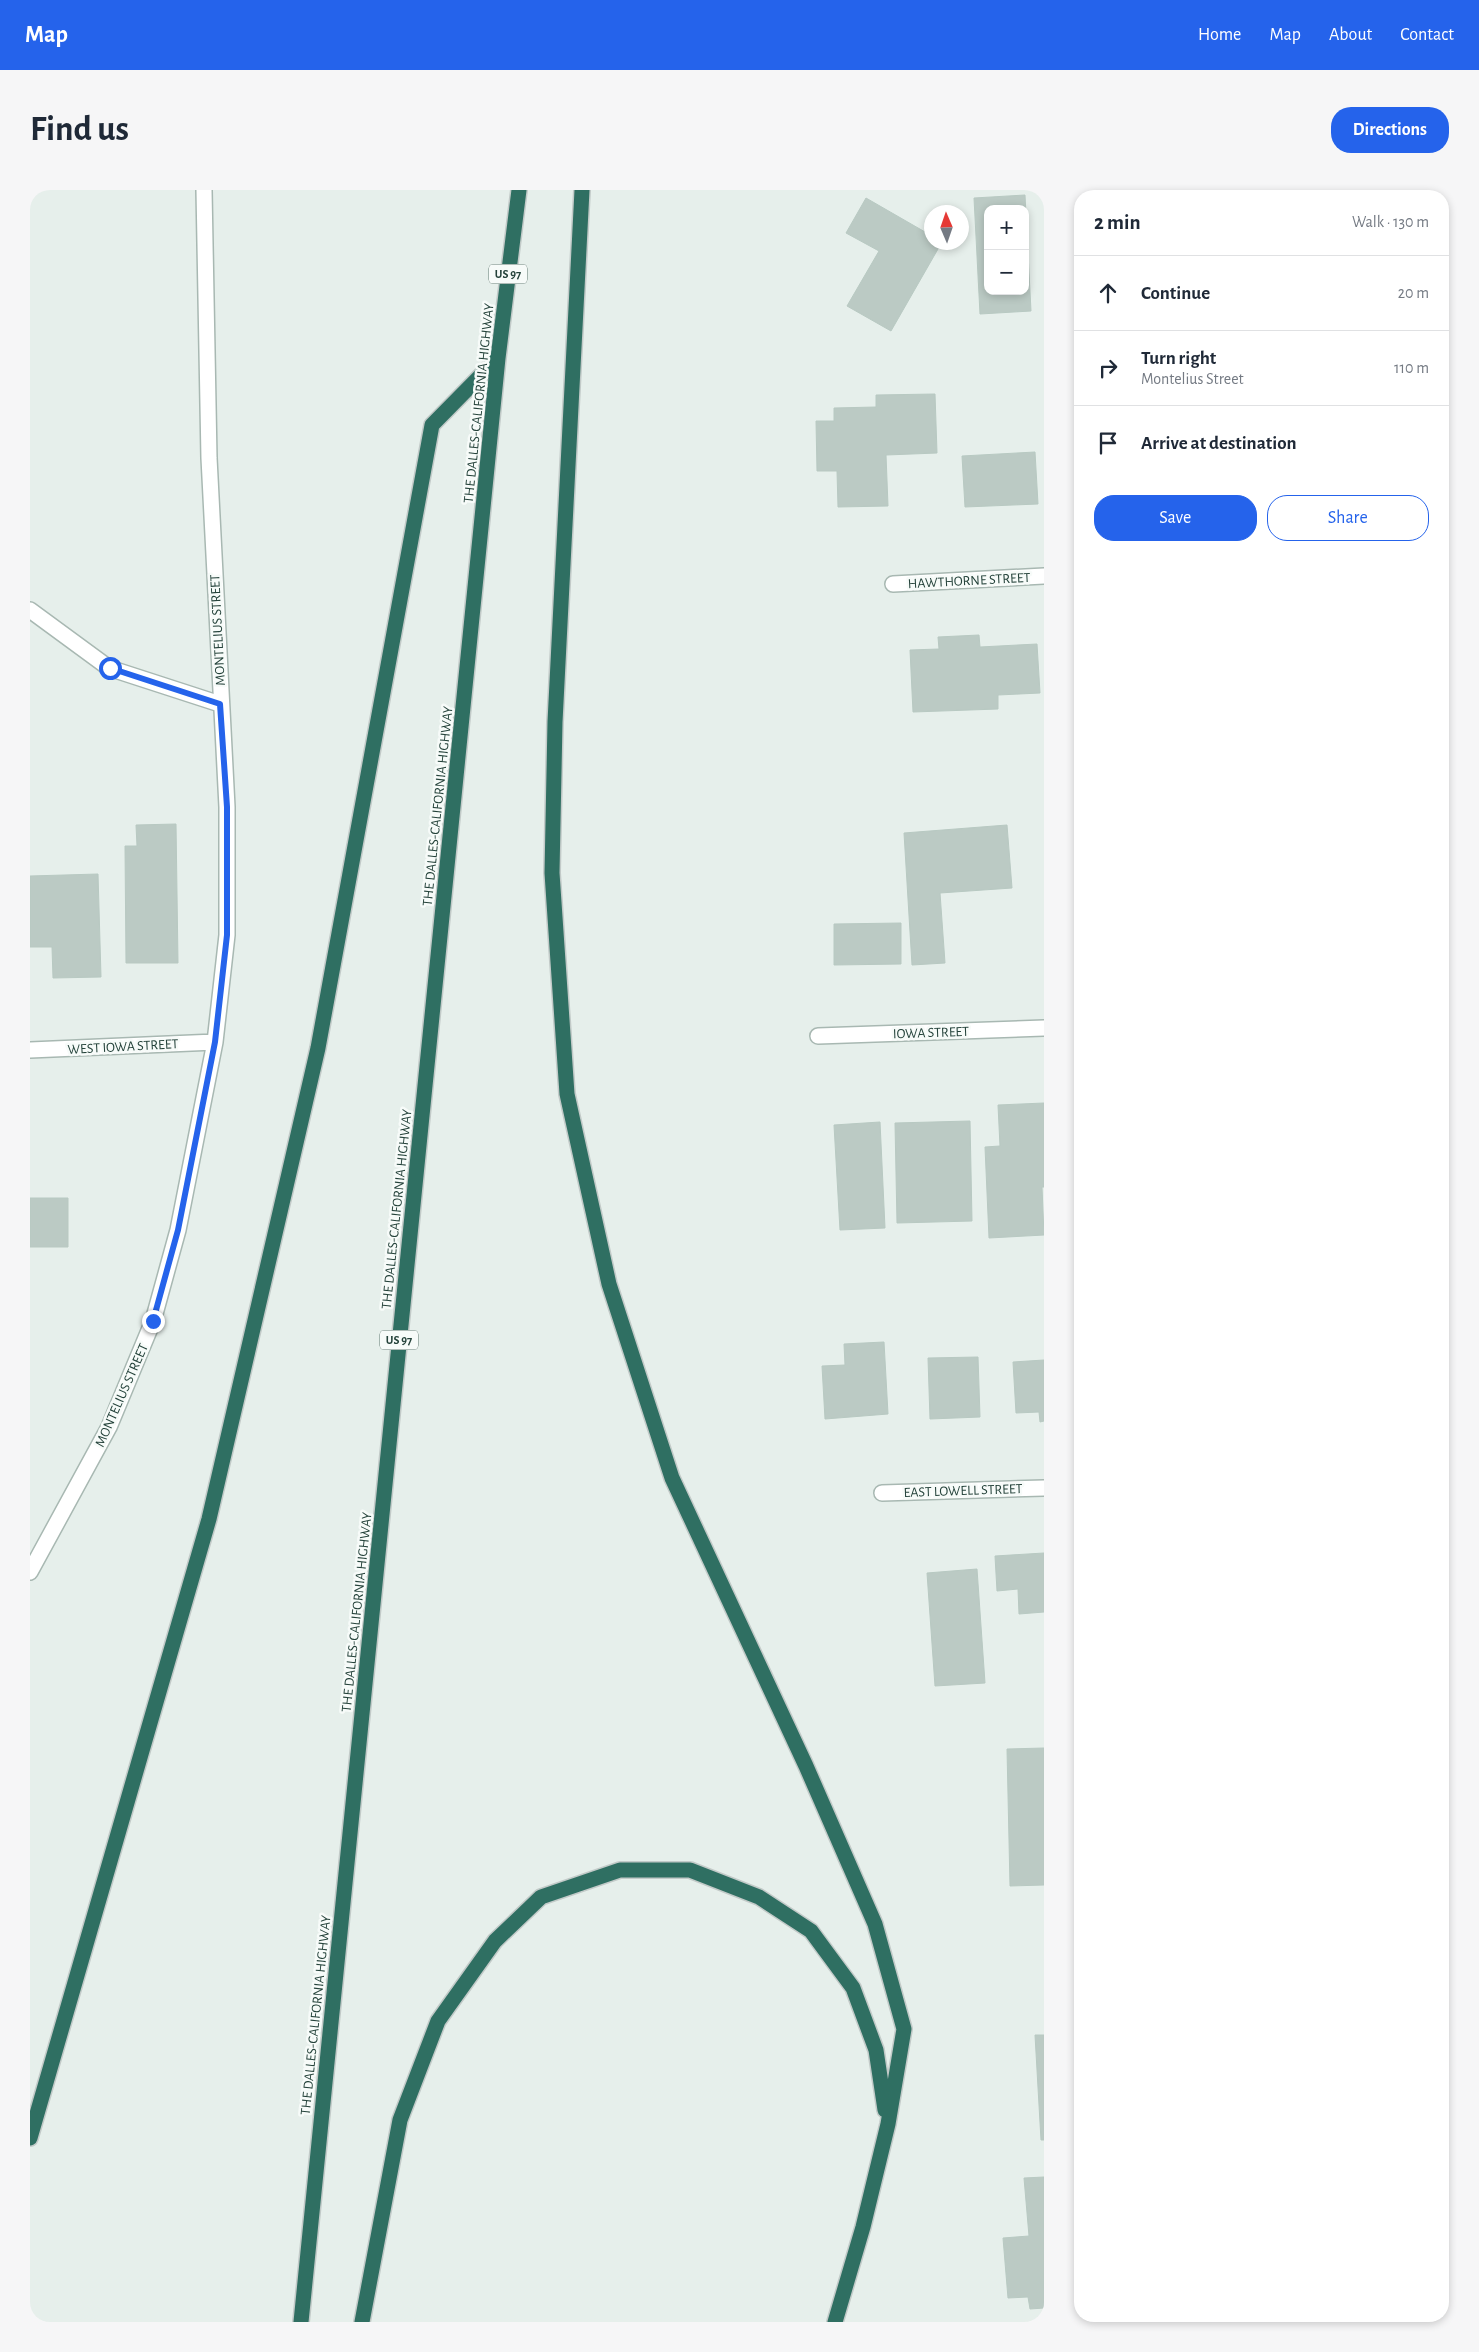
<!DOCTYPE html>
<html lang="en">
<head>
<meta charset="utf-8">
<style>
	:root { --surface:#fff; --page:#f6f6f7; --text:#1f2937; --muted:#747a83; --line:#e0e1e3; --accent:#2563eb }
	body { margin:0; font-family:"Alegreya Sans",sans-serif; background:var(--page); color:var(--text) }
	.controls { position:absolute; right:15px; top:15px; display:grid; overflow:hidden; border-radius:10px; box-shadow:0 2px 8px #0003 }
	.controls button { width:45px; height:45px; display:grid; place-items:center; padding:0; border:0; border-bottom:1px solid var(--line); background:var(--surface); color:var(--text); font:25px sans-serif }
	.compass { position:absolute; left:894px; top:15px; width:45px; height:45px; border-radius:50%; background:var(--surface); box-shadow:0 2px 8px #0003; rotate:358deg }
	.stop { position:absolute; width:15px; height:15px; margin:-11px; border:4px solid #2563eb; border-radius:50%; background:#fff }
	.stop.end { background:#2563eb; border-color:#fff; box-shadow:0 1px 5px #0008 }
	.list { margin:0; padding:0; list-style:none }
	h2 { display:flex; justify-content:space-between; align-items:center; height:65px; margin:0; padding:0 20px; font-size:21px }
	h2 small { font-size:16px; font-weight:400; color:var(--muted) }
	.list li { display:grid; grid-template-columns:32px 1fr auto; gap:15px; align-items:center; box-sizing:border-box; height:75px; padding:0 20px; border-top:1px solid var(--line) }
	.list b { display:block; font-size:19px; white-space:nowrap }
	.list p { margin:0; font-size:16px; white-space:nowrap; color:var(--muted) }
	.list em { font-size:16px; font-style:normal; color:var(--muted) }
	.actions { display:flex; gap:10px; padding:15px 20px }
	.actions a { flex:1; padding:11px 0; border:1px solid var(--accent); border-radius:20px; text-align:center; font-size:18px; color:var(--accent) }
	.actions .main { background:var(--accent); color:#fff }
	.icon { flex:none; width:28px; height:28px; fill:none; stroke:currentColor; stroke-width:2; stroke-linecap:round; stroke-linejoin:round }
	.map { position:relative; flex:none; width:1014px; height:2132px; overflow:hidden; border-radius:20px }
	header { display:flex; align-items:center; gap:30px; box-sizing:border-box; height:70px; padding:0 25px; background:var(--accent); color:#fff }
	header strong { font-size:24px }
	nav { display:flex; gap:28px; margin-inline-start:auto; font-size:18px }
	.intro { display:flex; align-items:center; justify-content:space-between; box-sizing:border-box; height:120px; padding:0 30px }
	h1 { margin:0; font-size:35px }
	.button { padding:12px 22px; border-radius:20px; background:var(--accent); color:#fff; font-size:18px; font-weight:700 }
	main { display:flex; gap:30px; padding:0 30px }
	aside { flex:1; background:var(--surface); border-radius:20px; box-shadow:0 2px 8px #0003 }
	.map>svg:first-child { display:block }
	.building { fill:#bbcac4; stroke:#b8c9c2; fill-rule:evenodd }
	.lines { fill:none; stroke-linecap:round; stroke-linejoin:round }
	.minor-casing { stroke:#a8b8b2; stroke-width:18 }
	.highway-casing { stroke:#c2cac8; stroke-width:18 }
	.minor { stroke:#fff; stroke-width:15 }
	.highway { stroke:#2f6f62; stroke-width:15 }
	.route { stroke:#2563eb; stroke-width:6 }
	.labels { text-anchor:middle; stroke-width:5; stroke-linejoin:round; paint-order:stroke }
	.shield { fill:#f7fbf9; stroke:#637a73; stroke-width:1 }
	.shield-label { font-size:12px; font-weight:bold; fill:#24423a }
	.street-label { font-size:14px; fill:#24423a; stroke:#f7fbf9 }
</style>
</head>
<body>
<header>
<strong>Map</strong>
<nav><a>Home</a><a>Map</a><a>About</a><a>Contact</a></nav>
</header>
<div class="intro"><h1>Find us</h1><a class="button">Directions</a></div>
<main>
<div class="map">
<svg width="1014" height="2132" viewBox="0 0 1014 2132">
	<rect width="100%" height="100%" fill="#e6efeb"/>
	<path class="building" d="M 995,5 L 1001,121 L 950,124 L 944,8 ZM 958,19 L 995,19 L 995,101 L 958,101 Z
		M 836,8 L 902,46 L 902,52 L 912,52 L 861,141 L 817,116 L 849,61 L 816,43 Z
		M 905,204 L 907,263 L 856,265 L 858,316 L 808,317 L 807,281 L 787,281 L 786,231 L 804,231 L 804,218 L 846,217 L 846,205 Z
		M 1005,262 L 1008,314 L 935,317 L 932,266 Z
		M 949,445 L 950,457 L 1007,454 L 1010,503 L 968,505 L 968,519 L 883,522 L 880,460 L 909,459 L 908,447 Z
		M 146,634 L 148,773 L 96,773 L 95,656 L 107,656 L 106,635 Z
		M 977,635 L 982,698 L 910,703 L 915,773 L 882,775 L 874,643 Z
		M 68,684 L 71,787 L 23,788 L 22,757 L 0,757 L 0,686 Z
		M 871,733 L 871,774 L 804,775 L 804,734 Z
		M 1014,913 L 1014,997 L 1012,997 L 1014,1045 L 959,1048 L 955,957 L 970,956 L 968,915 Z
		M 940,931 L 942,1031 L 867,1033 L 865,933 Z
		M 850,932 L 855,1038 L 810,1040 L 804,935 Z
		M 0,1008 L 38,1008 L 38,1057 L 0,1057 Z
		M 854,1152 L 858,1224 L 795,1229 L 792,1176 L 815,1175 L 814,1154 Z
		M 948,1167 L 950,1227 L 900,1229 L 898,1168 Z
		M 1014,1170 L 1014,1231 L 1010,1232 L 1009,1222 L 986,1223 L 983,1172 Z
		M 1014,1363 L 1014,1422 L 989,1424 L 988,1399 L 967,1401 L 965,1366 Z
		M 947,1379 L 955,1493 L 905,1496 L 897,1383 Z
		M 1014,1558 L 1014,1695 L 980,1696 L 977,1559 Z
		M 1005,1845 L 1014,1845 L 1014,1950 L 1011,1950 Z
		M 1014,1987 L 1014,2118 L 1000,2119 L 998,2107 L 978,2108 L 973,2048 L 999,2046 L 994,1988 Z"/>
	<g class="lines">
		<g class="minor-casing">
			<path id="minor" d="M 863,394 L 1014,386
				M 0,420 L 79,478 L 190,514
				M 788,846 L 1014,838
				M 0,860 L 185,852
				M 852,1303 L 1014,1298
				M 0,1382 L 79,1237 L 123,1131 L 148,1040 L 185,852 L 197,745 L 197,617 L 179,268 L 174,0"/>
		</g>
		<g class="highway-casing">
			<path id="highway" d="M 552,0 L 525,532 L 522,683 L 537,904 L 579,1094 L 642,1288 L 776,1576 L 845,1734 L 874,1839 L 858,1934 L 833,2037 L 805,2132
				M 0,1948 L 179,1329 L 288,858 L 402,235 L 468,168
				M 271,2132 L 468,168 L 489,0
				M 332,2132 L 370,1930 L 408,1831 L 465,1751 L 511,1707 L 590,1680 L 660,1680 L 729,1707 L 781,1741 L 823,1798 L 846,1860 L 855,1920"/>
		</g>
		<use href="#minor" class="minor"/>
		<use href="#highway" class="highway"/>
	</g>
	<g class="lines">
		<path class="route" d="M 80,478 L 190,514 L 197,617 L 197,745 L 185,852 L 148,1040 L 123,1131"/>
	</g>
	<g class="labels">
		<g class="shield">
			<rect x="459" y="74.5" width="38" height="19" rx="4"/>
			<rect x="350" y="1140.5" width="38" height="19" rx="4"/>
		</g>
		<g class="shield-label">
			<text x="478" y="88">US 97</text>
			<text x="369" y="1154">US 97</text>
		</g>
		<g class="street-label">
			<text transform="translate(448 213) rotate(-84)" y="5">THE DALLES-CALIFORNIA HIGHWAY</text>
			<text transform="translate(939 390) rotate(-3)" y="5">HAWTHORNE STREET</text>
			<text transform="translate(187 440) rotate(-93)" y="5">MONTELIUS STREET</text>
			<text transform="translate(407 616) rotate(-84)" y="5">THE DALLES-CALIFORNIA HIGHWAY</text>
			<text transform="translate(901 842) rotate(-2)" y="5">IOWA STREET</text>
			<text transform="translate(93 856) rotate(-3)" y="5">WEST IOWA STREET</text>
			<text transform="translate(366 1019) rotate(-84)" y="5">THE DALLES-CALIFORNIA HIGHWAY</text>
			<text transform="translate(91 1205) rotate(-66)" y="5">MONTELIUS STREET</text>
			<text transform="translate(933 1300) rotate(-2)" y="5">EAST LOWELL STREET</text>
			<text transform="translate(326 1422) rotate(-84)" y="5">THE DALLES-CALIFORNIA HIGHWAY</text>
			<text transform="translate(285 1825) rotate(-84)" y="5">THE DALLES-CALIFORNIA HIGHWAY</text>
		</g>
	</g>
</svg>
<div class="controls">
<button>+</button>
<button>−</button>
</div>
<svg class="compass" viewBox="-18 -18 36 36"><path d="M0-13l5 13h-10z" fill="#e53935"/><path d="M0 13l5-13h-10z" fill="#747a83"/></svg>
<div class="stop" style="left:80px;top:478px"></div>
<div class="stop end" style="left:123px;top:1131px"></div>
</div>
<aside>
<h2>2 min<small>Walk · 130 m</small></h2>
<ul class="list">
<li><svg class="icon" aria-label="ahead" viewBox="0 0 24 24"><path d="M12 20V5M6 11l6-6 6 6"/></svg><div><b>Continue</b></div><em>20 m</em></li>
<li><svg class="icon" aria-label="right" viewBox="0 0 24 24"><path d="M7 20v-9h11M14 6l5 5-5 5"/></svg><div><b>Turn right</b><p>Montelius Street</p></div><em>110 m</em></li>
<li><svg class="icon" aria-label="arrive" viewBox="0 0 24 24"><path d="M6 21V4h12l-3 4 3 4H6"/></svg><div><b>Arrive at destination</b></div></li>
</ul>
<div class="actions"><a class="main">Save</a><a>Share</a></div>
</aside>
</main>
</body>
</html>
